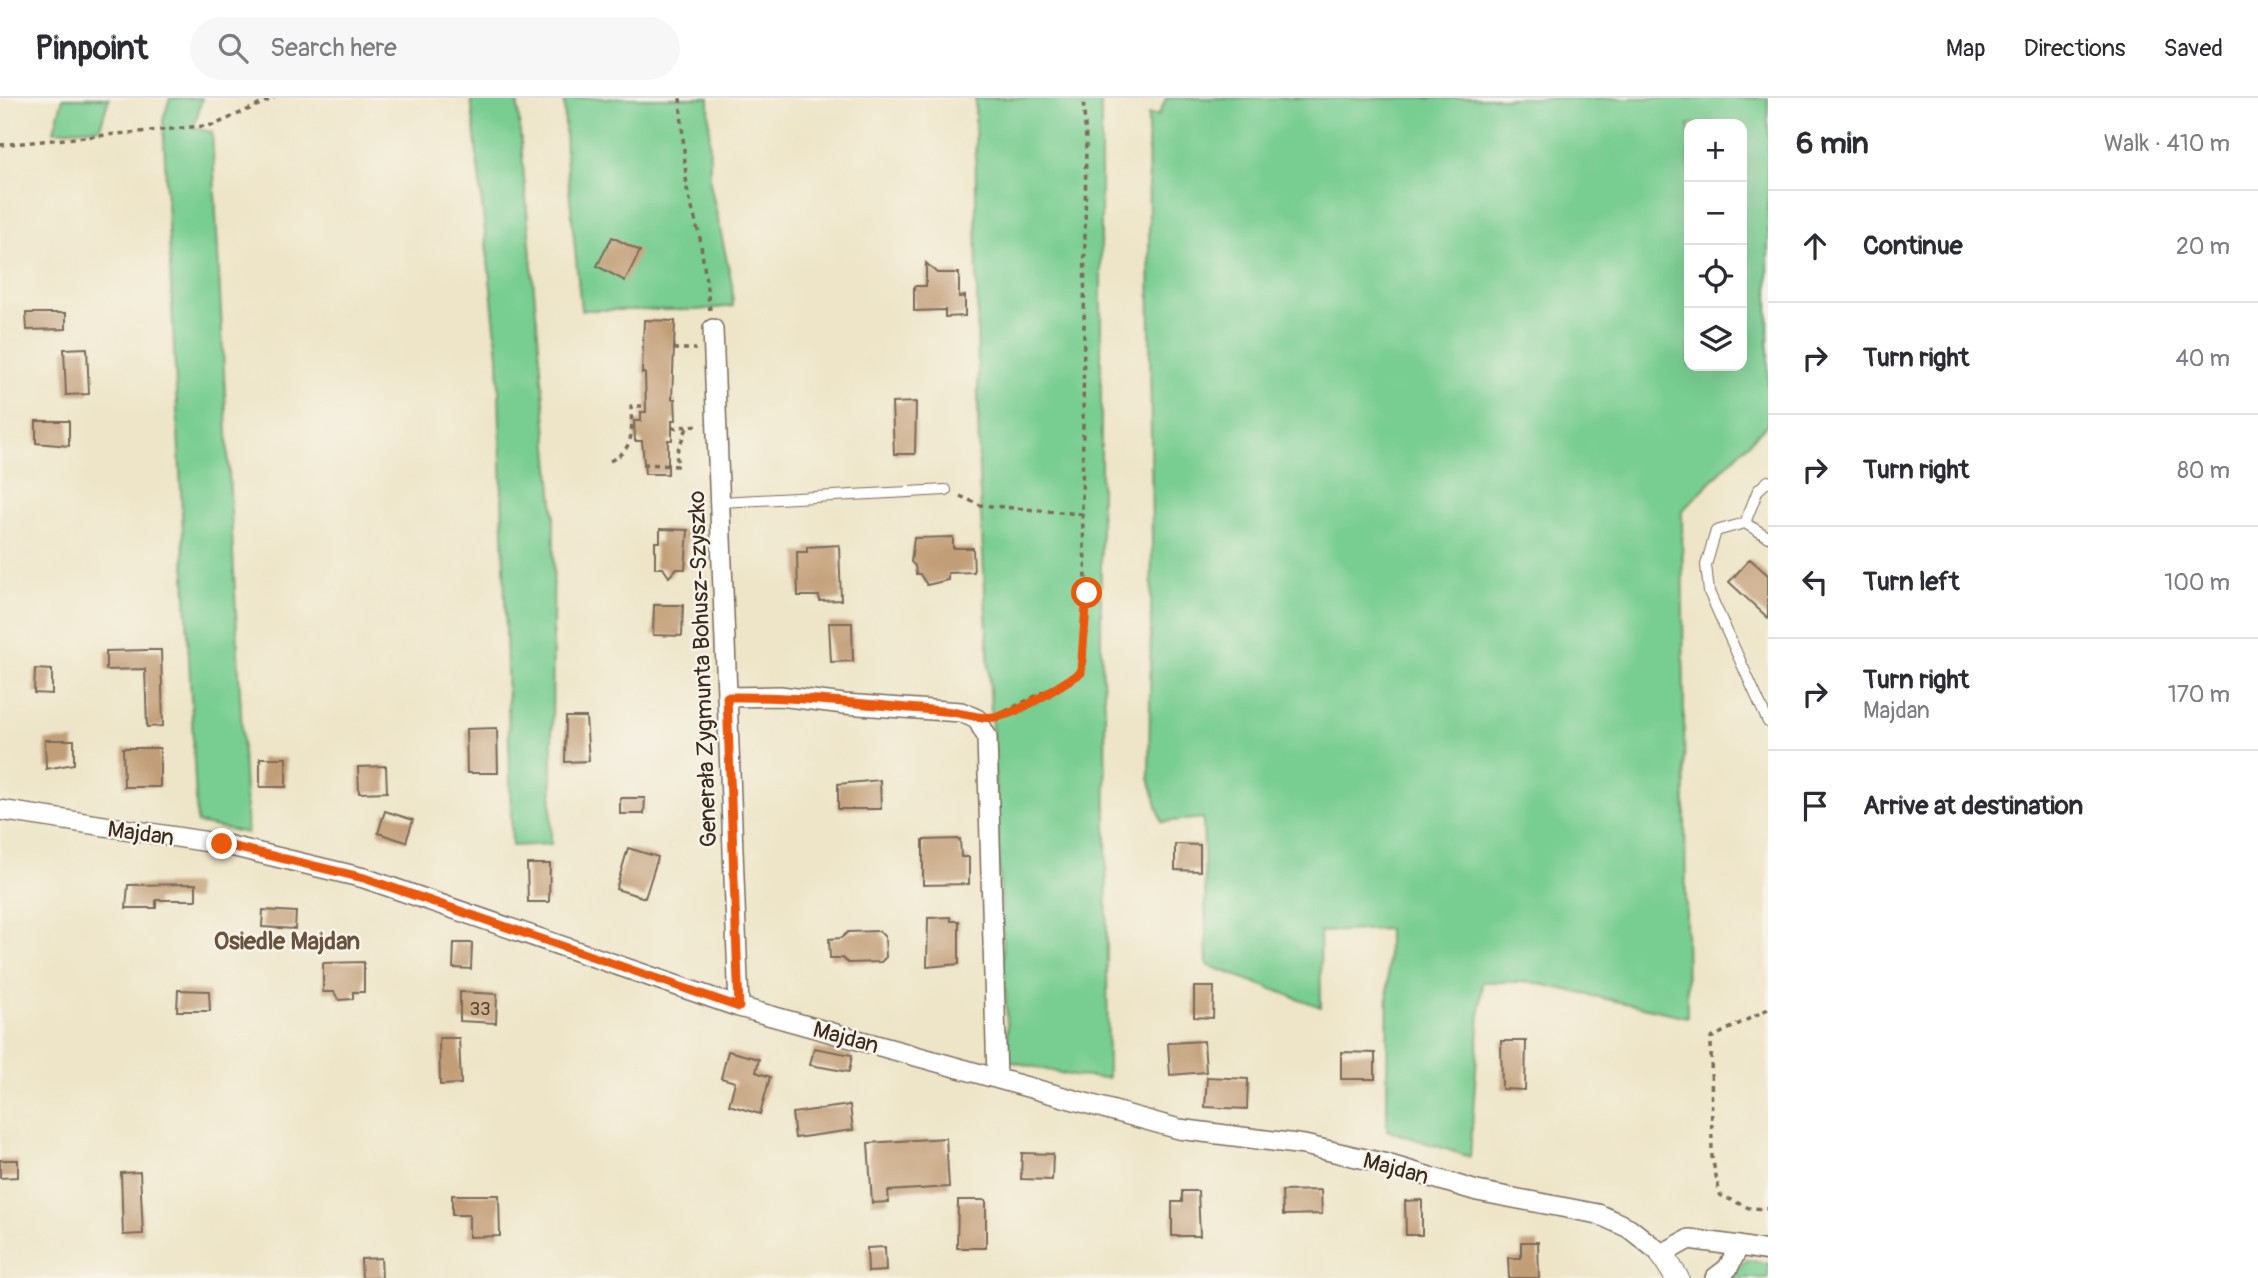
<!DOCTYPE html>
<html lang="en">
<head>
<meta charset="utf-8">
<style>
	:root { --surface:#fff; --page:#f7f7f7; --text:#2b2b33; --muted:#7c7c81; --line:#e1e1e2 }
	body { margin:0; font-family:Pangolin,sans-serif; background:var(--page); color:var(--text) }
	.controls { position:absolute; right:21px; top:21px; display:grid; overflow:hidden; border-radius:14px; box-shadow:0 7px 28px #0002 }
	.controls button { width:63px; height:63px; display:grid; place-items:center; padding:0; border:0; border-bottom:2px solid var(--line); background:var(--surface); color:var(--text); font:35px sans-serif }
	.stop { position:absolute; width:21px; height:21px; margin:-16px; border:5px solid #ea580c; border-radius:50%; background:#fff }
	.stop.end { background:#ea580c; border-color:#fff; box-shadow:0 2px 7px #0008 }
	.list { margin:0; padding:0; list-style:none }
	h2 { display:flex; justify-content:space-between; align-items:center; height:91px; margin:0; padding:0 28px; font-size:30px }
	h2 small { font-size:23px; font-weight:400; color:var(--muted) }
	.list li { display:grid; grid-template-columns:46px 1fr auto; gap:21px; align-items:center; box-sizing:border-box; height:112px; padding:0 28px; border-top:2px solid var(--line) }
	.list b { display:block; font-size:26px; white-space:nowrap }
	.list p { margin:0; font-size:23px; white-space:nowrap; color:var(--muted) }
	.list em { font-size:23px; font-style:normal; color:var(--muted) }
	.icon { flex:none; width:38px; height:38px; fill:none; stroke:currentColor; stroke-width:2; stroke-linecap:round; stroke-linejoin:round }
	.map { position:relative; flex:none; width:1768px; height:1180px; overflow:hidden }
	header { display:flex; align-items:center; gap:42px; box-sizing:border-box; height:98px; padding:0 35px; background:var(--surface); border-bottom:2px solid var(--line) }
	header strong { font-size:33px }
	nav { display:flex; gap:38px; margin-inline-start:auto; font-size:24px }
	.search { width:490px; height:63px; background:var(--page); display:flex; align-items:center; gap:18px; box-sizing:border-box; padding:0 24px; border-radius:38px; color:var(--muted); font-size:26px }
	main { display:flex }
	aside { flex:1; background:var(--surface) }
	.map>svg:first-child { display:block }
	.green { fill:#78cd91; stroke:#5a7c58; stroke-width:2; fill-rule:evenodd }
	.building { fill:#c29e77 }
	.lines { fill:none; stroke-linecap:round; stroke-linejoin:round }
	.service-casing { stroke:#7a6b5a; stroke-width:12 }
	.minor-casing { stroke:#7a6b5a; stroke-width:22 }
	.tertiary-casing { stroke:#7a6b5a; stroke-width:25 }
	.path { stroke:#7a6b5a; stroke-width:3.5; stroke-dasharray:5 5; stroke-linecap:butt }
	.service { stroke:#fff; stroke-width:10 }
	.minor { stroke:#fff; stroke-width:19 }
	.tertiary { stroke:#fff; stroke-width:23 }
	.route { stroke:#ea580c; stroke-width:9 }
	.labels { text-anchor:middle; stroke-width:5; stroke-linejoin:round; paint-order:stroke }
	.number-label { font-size:19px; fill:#5d4734 }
	.street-label { font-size:23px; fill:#3b2a1e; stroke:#f7f3e8 }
	.neighbourhood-label { font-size:24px; font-weight:bold; fill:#6a533d; stroke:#f7f3e8 }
</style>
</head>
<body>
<header>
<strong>Pinpoint</strong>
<div class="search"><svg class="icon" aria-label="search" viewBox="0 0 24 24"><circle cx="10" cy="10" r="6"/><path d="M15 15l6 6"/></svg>Search here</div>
<nav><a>Map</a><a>Directions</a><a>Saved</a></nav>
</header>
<main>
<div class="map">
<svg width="1768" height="1180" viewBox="0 0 1768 1180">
	<rect width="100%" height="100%" fill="#f7f3e8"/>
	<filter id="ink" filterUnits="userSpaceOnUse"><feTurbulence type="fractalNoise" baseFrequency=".0143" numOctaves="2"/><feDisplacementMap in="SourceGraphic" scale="14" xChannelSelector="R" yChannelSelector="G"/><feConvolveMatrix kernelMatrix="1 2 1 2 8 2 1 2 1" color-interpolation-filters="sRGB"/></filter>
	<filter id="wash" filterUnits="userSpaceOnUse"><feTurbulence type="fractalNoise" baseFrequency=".00686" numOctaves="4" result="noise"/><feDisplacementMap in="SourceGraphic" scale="28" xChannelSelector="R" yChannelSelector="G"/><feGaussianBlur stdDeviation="1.57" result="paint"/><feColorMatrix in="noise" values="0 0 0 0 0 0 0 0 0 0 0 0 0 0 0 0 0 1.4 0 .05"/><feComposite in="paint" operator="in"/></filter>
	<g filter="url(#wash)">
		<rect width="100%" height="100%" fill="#eee5c8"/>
		<path class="green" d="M 63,0 L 109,0 L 100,30 L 54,33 Z
			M 170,0 L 202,0 L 194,30 L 212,34 L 247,735 L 197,725 L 163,22 Z
			M 471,0 L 517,0 L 554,416 L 551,746 L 512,748 L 498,258 Z
			M 564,0 L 709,0 L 710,85 L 732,186 L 733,208 L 698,212 L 581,212 L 566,59 Z
			M 975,0 L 1101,0 L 1101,550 L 1105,611 L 1108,980 L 1073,978 L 1009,963 L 979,378 Z
			M 1166,0 L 1768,0 L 1768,325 L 1682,413 L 1687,919 L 1531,884 L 1482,884 L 1470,1059 L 1387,1032 L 1388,831 L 1320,834 L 1321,909 L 1207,867 L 1203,720 L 1162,724 L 1149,680 L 1152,449 L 1148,17 L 1159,17 ZM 1689,26 L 1742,26 L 1742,268 L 1689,268 Z
			M 1747,1162 L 1768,1165 L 1768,1180 L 1727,1180 Z"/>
		<g id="blocks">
			<path class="building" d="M 612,139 L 640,153 L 625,183 L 597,168 Z
				M 926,165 L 937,175 L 959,175 L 959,199 L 965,198 L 965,218 L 945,219 L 945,212 L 914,213 L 914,188 L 926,188 Z
				M 26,215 L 66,215 L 66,231 L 27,232 Z
				M 644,222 L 675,223 L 672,301 L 675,301 L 676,322 L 672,322 L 672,342 L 668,342 L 668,376 L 645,376 L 642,343 L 635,343 L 634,323 L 641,323 L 641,314 L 646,314 L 645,275 L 642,275 Z
				M 87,250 L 89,296 L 66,297 L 64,251 Z
				M 916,304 L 915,356 L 894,356 L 892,305 Z
				M 36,323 L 69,323 L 69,348 L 36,345 Z
				M 660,431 L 688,432 L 685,471 L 676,471 L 669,479 L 663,470 L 655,470 L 655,444 L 660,444 Z
				M 953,439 L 953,450 L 973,450 L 974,474 L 948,475 L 948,482 L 927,487 L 920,476 L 916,476 L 915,468 L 911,464 L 914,440 Z
				M 839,447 L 841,502 L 820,503 L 819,498 L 798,498 L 797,454 L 807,454 L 807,449 Z
				M 1750,461 L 1768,477 L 1768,520 L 1729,484 Z
				M 654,507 L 683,507 L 682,538 L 653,537 Z
				M 829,525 L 852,525 L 853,563 L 831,564 Z
				M 148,552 L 161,552 L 163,628 L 147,629 L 145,571 L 106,572 L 106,553 Z
				M 35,571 L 52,572 L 52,596 L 34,595 Z
				M 566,619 L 586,619 L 589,663 L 565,664 Z
				M 497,630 L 498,675 L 467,675 L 466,631 Z
				M 45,642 L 74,642 L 74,666 L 46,671 Z
				M 123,650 L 160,650 L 160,689 L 124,689 Z
				M 260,660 L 286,660 L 286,689 L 260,689 Z
				M 386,668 L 387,694 L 359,695 L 358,669 Z
				M 880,682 L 881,711 L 838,711 L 838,686 Z
				M 620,700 L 645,700 L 644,716 L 620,716 Z
				M 385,713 L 413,722 L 406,744 L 378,735 Z
				M 960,741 L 961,759 L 969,759 L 969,786 L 923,787 L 923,742 Z
				M 1175,746 L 1200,747 L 1200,773 L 1175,772 Z
				M 628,750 L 658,759 L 645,800 L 616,791 Z
				M 527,766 L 550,766 L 549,804 L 528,804 Z
				M 196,786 L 196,802 L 156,802 L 156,810 L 126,810 L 128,787 Z
				M 263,812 L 296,814 L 295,831 L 262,829 Z
				M 950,819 L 951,823 L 959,823 L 959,866 L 927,869 L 928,820 Z
				M 879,833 L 885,839 L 886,859 L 881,864 L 848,865 L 842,860 L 830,860 L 829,841 L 841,840 L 848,834 Z
				M 454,845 L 472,845 L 471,871 L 453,870 Z
				M 364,864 L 364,894 L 353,894 L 353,901 L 339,902 L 334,894 L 323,894 L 323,865 Z
				M 1194,889 L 1214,889 L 1213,920 L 1194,919 Z
				M 178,892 L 209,893 L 210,913 L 177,913 Z
				M 460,894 L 497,896 L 496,925 L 460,923 Z
				M 439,940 L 459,940 L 461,986 L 440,987 Z
				M 1204,943 L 1206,974 L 1170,977 L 1168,945 Z
				M 1501,943 L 1526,943 L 1525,992 L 1502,991 Z
				M 814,950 L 852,957 L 849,974 L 810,967 Z
				M 728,953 L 759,961 L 756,974 L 770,979 L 760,1016 L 729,1007 L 735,984 L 721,980 Z
				M 1341,954 L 1375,955 L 1375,981 L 1341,981 Z
				M 1207,979 L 1248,981 L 1247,1011 L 1205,1009 Z
				M 850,1007 L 853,1032 L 795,1040 L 792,1015 Z
				M 946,1040 L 949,1089 L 888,1093 L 889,1104 L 872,1105 L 868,1045 Z
				M 1022,1055 L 1053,1056 L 1052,1082 L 1021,1081 Z
				M 0,1062 L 18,1062 L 18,1079 L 0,1080 Z
				M 140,1074 L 143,1136 L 123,1137 L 121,1075 Z
				M 1321,1092 L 1322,1116 L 1283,1117 L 1282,1093 Z
				M 1182,1093 L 1198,1093 L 1200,1138 L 1172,1138 L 1172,1104 L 1182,1104 Z
				M 452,1097 L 499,1097 L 500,1138 L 469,1139 L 469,1117 L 452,1117 Z
				M 958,1102 L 986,1102 L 986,1150 L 957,1150 Z
				M 1422,1102 L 1422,1137 L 1406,1137 L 1405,1103 Z
				M 1521,1144 L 1538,1144 L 1539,1180 L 1509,1180 L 1508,1160 L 1521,1160 Z
				M 885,1149 L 886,1173 L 868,1174 L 867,1150 Z
				M 381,1160 L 382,1180 L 362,1180 L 361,1161 Z"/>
		</g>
	</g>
	<g filter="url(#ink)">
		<use href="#blocks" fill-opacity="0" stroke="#7a6b5a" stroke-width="2"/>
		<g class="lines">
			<g class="service-casing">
				<path id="service" d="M 721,404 L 946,392
					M 1745,425 L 1758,392 L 1768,383
					M 1768,439 L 1745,425 L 1716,433 L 1706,467 L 1709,494 L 1768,624"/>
			</g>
			<g class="minor-casing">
				<path id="minor" d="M 713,231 L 739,909
					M 727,599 L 780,598 L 844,606 L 961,614 L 977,621 L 987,639 L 997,980
					M 0,712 L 222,746 L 364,780 L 739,909 L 1179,1031 L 1304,1047 L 1387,1066 L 1477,1093 L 1598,1116 L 1629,1130 L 1662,1156 L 1689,1141 L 1739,1148
					M 1715,1180 L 1728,1170 L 1739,1148 L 1768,1153"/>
			</g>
			<g class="tertiary-casing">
				<path id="tertiary" d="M 1662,1156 L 1677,1180"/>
			</g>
			<path class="path" d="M 680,0 L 687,91 L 700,140 L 710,212
				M 0,47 L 214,27 L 274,0
				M 673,251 L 696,251
				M 672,330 L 698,327
				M 610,363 C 635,351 632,333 631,308 L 646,308
				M 643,366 L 678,368 L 676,356 L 687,330
				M 960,398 L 980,407 L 1082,416
				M 996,618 L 1081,575 L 1087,496 L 1082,416 L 1086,43 L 1083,0
				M 1768,911 L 1711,940 L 1712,1059 L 1720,1097 L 1749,1110 L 1768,1111"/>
			<use href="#service" class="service"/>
			<use href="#minor" class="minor"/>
			<use href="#tertiary" class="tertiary"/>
		</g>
	</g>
	<g class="lines" filter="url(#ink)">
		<path class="route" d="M 222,746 L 364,780 L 739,909 L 727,599 C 799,598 871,607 942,613 C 964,614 978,623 1000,618 C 1024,613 1059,587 1081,575 L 1087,495"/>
	</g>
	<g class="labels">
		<g class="number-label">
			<text x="480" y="917">33</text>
		</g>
		<g class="street-label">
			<text transform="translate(702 571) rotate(-92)" y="8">Generała Zygmunta Bohusz-Szyszko</text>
			<text transform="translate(141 735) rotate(8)" y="8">Majdan</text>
			<text transform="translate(846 939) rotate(15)" y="8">Majdan</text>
			<text transform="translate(1396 1070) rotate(15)" y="8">Majdan</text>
		</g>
		<g class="neighbourhood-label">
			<text x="287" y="851">Osiedle Majdan</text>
		</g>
	</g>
</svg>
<div class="controls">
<button>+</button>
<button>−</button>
<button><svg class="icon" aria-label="locate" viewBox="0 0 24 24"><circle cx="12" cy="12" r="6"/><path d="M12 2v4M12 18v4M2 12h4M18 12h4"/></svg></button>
<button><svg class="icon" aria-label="layers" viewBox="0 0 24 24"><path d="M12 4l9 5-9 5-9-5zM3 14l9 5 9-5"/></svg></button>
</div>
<div class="stop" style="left:1087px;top:495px"></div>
<div class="stop end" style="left:222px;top:746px"></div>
</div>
<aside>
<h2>6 min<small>Walk · 410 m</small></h2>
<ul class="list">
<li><svg class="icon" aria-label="ahead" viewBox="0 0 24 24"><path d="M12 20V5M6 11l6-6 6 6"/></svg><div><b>Continue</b></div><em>20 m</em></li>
<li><svg class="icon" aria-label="right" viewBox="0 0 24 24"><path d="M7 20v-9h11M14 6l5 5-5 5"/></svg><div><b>Turn right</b></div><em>40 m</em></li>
<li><svg class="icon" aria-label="right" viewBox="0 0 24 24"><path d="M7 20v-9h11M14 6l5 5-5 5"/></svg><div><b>Turn right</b></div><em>80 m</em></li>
<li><svg class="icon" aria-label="left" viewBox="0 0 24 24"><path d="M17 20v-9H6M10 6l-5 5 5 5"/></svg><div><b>Turn left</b></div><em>100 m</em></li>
<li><svg class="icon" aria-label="right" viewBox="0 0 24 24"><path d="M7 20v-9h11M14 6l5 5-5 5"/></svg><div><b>Turn right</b><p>Majdan</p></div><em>170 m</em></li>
<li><svg class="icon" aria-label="arrive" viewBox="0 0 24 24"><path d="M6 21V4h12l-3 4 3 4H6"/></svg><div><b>Arrive at destination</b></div></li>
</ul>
</aside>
</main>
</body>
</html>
